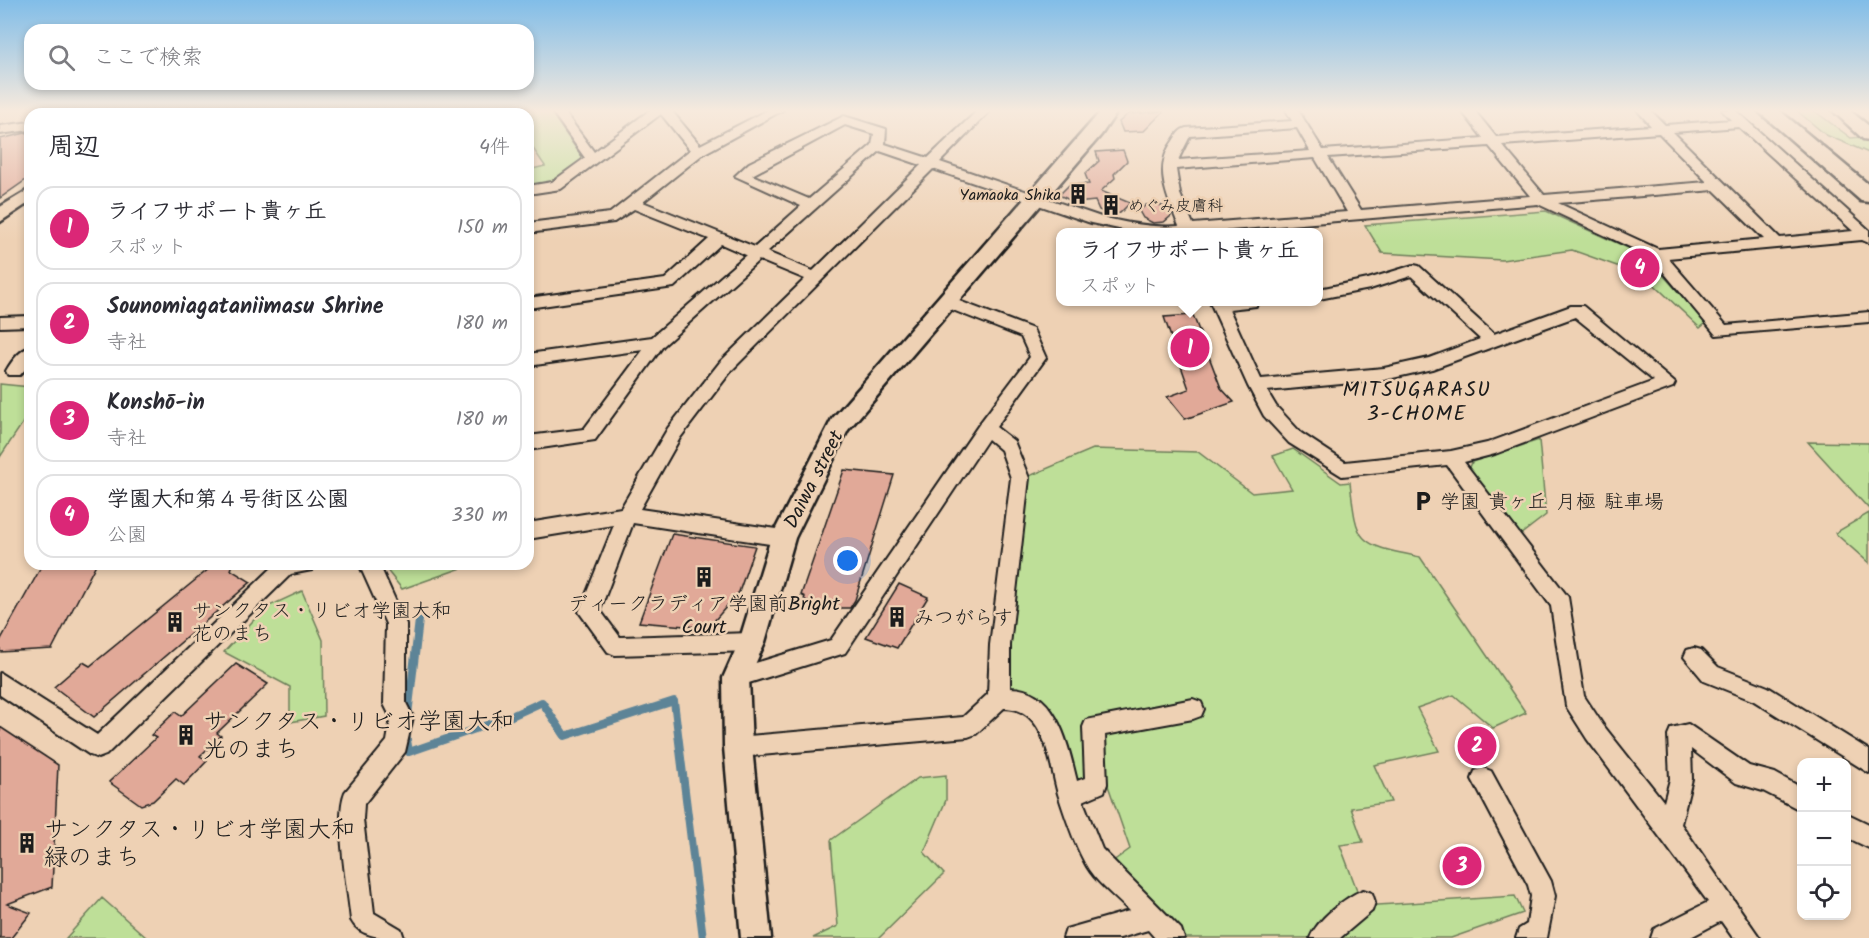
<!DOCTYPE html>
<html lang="ja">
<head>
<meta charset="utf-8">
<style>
	:root { --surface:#fff; --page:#f7f7f7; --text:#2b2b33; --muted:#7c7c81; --line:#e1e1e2; --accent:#db2777 }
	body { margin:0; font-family:Kalam,"Klee One",sans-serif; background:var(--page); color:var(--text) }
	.controls { position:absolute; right:18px; bottom:18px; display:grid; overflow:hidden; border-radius:12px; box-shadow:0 3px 9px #0003 }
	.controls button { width:54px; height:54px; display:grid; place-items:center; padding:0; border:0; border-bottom:2px solid var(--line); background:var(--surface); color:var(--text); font:30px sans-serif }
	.you { position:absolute; left:848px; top:561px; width:21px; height:21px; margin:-15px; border:4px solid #fff; border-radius:50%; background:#1a73e8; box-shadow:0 0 0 9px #1a73e833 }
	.badge { display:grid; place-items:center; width:39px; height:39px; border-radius:50%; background:var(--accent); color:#fff; font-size:20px; font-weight:700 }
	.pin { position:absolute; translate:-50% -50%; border:3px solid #fff; box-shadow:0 2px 6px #0006 }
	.popup { position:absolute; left:1056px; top:228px; width:267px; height:78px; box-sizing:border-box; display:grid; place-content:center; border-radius:12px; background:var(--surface); filter:drop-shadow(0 2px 4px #0005); font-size:20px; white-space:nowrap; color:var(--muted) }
	.popup b { font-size:22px; color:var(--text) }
	.popup::after { content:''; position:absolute; left:50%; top:100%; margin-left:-12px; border:12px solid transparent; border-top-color:var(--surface) }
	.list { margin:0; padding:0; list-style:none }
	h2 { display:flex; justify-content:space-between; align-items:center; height:78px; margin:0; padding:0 24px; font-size:26px }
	h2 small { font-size:20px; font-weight:400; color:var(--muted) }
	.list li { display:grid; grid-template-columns:39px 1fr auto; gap:18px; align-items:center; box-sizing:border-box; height:84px; margin:0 12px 12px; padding:0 12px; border:2px solid var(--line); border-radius:18px }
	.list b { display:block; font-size:22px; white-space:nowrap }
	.list p { margin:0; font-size:20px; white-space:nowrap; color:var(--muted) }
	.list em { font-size:20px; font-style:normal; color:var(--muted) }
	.icon { flex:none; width:33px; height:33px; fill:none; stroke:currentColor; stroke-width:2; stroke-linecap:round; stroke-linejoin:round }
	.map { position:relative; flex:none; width:1869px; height:938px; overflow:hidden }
	.search { position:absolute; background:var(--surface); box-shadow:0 3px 9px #0003; left:24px; top:24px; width:510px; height:66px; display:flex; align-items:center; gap:15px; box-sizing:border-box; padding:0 21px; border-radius:18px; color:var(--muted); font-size:22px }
	.panel { position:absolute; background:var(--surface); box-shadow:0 3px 9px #0003; left:24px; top:108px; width:510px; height:462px; border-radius:18px }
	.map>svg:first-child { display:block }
	.green { fill:#bedf98; stroke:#6d7e5a; stroke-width:1.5 }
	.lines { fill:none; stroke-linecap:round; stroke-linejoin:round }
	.stream { stroke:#5d8497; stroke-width:8 }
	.building { fill:#e1a998; stroke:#1c1c1c; stroke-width:1.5 }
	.minor-casing { stroke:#1c1c1c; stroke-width:4 }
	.tertiary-casing { stroke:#1c1c1c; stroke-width:5 }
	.primary-casing { stroke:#1c1c1c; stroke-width:5 }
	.minor { fill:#eed1b4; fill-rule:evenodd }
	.tertiary { fill:#eed1b4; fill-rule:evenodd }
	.primary { fill:#eed1b4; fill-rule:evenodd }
	.labels { text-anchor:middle; stroke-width:5; stroke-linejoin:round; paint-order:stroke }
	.far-poi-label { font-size:16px; fill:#1c1c1c; stroke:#eed1b4; text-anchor:end }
	.street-label { font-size:20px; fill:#1c1c1c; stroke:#eed1b4 }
	.poi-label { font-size:20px; fill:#1c1c1c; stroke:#eed1b4; text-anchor:start }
	.neighbourhood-label { font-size:21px; letter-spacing:1.5px; fill:#1c1c1c; stroke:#eed1b4 }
	.near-poi-label { font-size:24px; fill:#1c1c1c; stroke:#eed1b4; text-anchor:start }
</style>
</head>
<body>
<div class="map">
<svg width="1869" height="938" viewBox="0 0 1869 938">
	<rect width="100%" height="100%" fill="#eed1b4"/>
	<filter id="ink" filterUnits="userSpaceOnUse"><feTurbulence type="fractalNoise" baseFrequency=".0167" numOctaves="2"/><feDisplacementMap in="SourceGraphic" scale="12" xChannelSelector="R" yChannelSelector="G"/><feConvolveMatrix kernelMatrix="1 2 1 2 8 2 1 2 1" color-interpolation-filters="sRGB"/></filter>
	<g filter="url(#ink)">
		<path class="green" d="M 506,110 L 549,110 L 582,157 L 581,161 L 554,182 L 528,186 L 528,170 L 545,166 L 528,141 L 528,114 L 509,114 Z
			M 1796,110 L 1813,110 L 1851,138 L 1862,137 L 1869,144 L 1869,153 L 1826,135 Z
			M 1546,211 L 1646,256 L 1706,323 L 1700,328 L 1645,276 L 1572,250 L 1502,260 L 1382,253 L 1365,225 Z
			M 0,384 L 30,387 L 30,412 L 0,457 Z
			M 1539,440 L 1546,515 L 1516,538 L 1468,473 L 1472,462 Z
			M 1808,442 L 1869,443 L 1869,509 Z
			M 1093,449 L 1198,452 L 1252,493 L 1292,489 L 1273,456 L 1293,449 L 1341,483 L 1350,482 C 1357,545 1357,544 1420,557 L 1526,713 L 1493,728 L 1454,695 L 1417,708 L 1439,751 L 1374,765 L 1391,802 L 1351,808 L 1363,842 L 1340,845 L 1363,906 L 1515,896 L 1523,913 L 1451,938 L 1183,938 L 1109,864 L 1130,849 L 1103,771 L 1074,785 L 1059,735 L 1005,691 L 1005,648 L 1016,608 L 1017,550 L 1024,525 L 1027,477 Z
			M 1869,513 L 1869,563 L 1835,533 Z
			M 382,564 L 473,564 L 402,589 Z
			M 302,591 L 323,640 L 324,716 L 290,722 L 290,687 L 224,652 L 265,608 Z
			M 946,775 L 946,800 L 924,852 L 944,874 L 879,938 L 813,938 L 838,926 L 831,840 L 918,778 Z
			M 102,898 L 147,938 L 66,938 Z"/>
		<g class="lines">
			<path class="stream" d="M 408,715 L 419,620
				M 406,734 L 409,752 L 507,718 L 542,702 L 565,736 L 674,701 L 703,938"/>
		</g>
		<path class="building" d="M 1164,111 L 1144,131 L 1123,132 L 1119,122 L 1128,114 Z
			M 30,132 L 30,177 L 0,198 L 0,139 Z
			M 1123,150 L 1127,161 L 1114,174 L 1115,178 L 1101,191 L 1130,203 L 1120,213 L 1108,214 L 1099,210 L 1095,201 L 1076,203 L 1059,195 L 1069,185 L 1089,184 L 1085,174 L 1099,161 L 1096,152 Z
			M 1157,204 L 1167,208 L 1171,216 L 1164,222 L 1153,223 L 1143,218 L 1139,211 L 1146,205 Z
			M 1193,315 L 1221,388 L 1234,402 L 1185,419 L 1167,397 L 1189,389 L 1164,317 Z
			M 844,470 L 894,475 L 855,600 L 850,608 L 827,608 L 827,605 L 804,600 L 805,597 L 801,595 Z
			M 672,534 L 755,546 L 739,592 L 708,628 L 639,622 Z
			M 43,564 L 96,564 L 52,649 L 0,652 L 0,641 Z
			M 215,564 L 233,564 L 231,570 L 251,582 L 94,717 L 54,687 L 83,662 L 90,666 Z
			M 899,584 L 928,597 L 897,648 L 866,637 Z
			M 236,664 L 268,684 L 217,733 L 221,736 L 200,756 L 207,761 L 184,785 L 176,779 L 153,801 L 141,805 L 109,782 L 156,738 L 151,735 L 175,712 L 181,716 Z
			M 0,727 L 58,765 L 52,887 L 7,904 L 31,913 L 11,938 L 0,938 Z"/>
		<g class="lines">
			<g class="minor-casing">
				<path id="minor" d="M 115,110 L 130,110 L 126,114 L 110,114 Z
					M 303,110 L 340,110 L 350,114 L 310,114 Z
					M 551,110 L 563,110 L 594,152 L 650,110 L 671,110 L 700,145 L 768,110 L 783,110 L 703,154 L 643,202 L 755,247 L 801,206 L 735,176 L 749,163 L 844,116 L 886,129 L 885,144 L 928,158 L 978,110 L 991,110 L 940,162 L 1101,217 C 1126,223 1153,228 1179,226 C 1167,198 1153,167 1173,141 C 1177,135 1179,130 1186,128 L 1292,121 L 1286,110 L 1298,110 L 1323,150 L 1483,138 L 1461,110 L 1474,110 L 1496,137 L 1651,126 L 1637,110 L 1650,110 L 1665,125 L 1731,120 L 1722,110 L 1735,110 L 1869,230 L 1869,243 L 1862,240 L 1668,258 L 1726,325 L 1869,312 L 1869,322 L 1716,335 L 1651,257 L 1538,204 L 1207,232 L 1133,232 L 1091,223 L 933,169 L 732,370 L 680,438 L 640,509 L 783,530 L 790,533 L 792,538 L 790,543 L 783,546 L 633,523 L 600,610 L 620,637 L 752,633 L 759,636 L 762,642 L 759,648 L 752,651 L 615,655 L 608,652 L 579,612 L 614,525 L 528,539 L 528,523 L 621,508 L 668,428 L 720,362 L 805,279 L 759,260 L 663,346 L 595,440 L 528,450 L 528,436 L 584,429 L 643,350 L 528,366 L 528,354 L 652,337 L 746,255 L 721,244 L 674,287 L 528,308 L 528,298 L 665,279 L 709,239 L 634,209 L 614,222 L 528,233 L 528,223 L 610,213 L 690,150 L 661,114 L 561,189 L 528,194 L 528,186 L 552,182 L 585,158 ZM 845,125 L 874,134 L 872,145 L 809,199 L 752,175 ZM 1739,127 L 1853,231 L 1780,238 L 1673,132 ZM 1297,128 L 1310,151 L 1178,160 L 1190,136 ZM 1659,133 L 1707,182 L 1544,195 L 1502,145 ZM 1489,146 L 1530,196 L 1361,210 L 1328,157 ZM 880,151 L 921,165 L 813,271 L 767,252 ZM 1315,158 L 1347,212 L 1193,224 L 1180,194 L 1176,169 ZM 1714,190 L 1764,239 L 1658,249 L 1558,203 Z
					M 30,122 L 30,130 L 0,134 L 0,126 Z
					M 1414,265 L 1419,266 L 1494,334 L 1571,306 L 1583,306 L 1675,383 L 1673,387 L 1495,454 L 1464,462 L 1568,597 L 1584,696 L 1603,725 L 1664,802 L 1670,779 L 1668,735 L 1671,728 L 1688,724 L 1749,766 L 1775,773 L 1802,788 L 1802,811 L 1763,791 L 1736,783 L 1691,749 L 1692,779 L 1681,824 L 1760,938 L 1733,938 L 1721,921 L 1689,938 L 1651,938 L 1654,929 L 1708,902 L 1587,739 L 1566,706 L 1551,606 L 1447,465 L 1342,476 L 1289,443 L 1264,416 L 1248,386 L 1210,302 L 1258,302 L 1256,306 L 1229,309 L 1261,379 L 1384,368 L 1429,358 L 1480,339 L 1411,276 L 1370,289 L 1319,299 L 1319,289 L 1368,279 ZM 1575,317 L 1654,381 L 1487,443 L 1451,451 L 1345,462 L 1301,433 L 1276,406 L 1267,391 L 1384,380 L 1432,369 Z
					M 946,296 L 1033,329 L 1046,358 L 996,427 L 1014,441 L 1029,478 L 1010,645 L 1010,688 C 1057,688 1068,745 1077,781 L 1085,778 L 1083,727 L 1086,720 L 1193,699 L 1201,702 L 1204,709 L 1201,716 L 1193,719 L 1105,735 L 1107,784 L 1104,792 L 1083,801 L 1102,849 L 1181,929 L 1184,938 L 1155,938 L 1148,930 L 1120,938 L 1063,938 L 1066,929 L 1129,911 C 1116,897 1094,881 1085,863 C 1074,843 1065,816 1058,794 C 1049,762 1046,708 1004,708 L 976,734 L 968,737 L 738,757 L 730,754 L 727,747 L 730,740 L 738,737 L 963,717 L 988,694 L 990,645 L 1011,478 L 1001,450 L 988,439 L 845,653 L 736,687 L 729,685 L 726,678 L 729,671 L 736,669 L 831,640 L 980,423 L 1030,357 L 1021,337 L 940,305 L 938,301 Z
					M 30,316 L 30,326 L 0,327 L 0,317 Z
					M 30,347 L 30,364 L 20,375 L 8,375 L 6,371 C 11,362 20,350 30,347 Z
					M 276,564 L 315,564 L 312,570 L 291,574 L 106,755 L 98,758 L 90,755 L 0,695 L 0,673 L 97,735 Z
					M 359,564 L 379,564 L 406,624 L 406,703 L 413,717 L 405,752 L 364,804 L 363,819 L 374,913 L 401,929 L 404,938 C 384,938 360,938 351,920 C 348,889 334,819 345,792 L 387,741 L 391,718 L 384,704 L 386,624 Z
					M 1694,648 L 1701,650 L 1718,667 L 1768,687 L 1869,750 L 1869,773 L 1754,701 L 1704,681 L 1684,657 L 1687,650 Z
					M 1483,768 L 1491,771 L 1551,881 L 1555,896 L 1547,938 L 1516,938 L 1519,929 L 1527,924 L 1531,896 L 1528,885 L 1472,779 L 1475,771 Z
					M 1846,813 L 1869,824 L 1869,848 L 1846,837 Z
					M 1363,890 L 1372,893 L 1375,902 L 1372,911 L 1340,938 L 1310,938 C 1317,920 1345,897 1363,890 Z"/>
			</g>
			<g class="tertiary-casing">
				<path id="tertiary" d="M 138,110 L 157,110 L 154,114 L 135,114 Z
					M 1102,110 L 1118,110 L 1101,135 L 848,430 L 795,538 L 765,642 L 749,678 L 752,747 L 771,938 L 741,938 L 724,747 L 723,678 L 739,642 L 771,538 L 832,419 Z
					M 1832,110 L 1849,110 L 1869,126 L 1869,140 L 1863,139 Z
					M 30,189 L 30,202 L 0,222 L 0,207 Z"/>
			</g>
			<g class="primary-casing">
				<path id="primary" d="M 1757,110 L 1779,110 L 1869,185 L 1869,202 L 1861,201 Z"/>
			</g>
			<use href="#minor" class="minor"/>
			<use href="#tertiary" class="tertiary"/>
			<use href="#primary" class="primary"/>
		</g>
	</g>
	<linearGradient id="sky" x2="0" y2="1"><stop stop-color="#81bde8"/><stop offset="0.46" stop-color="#f7eadd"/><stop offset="1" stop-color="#f7eadd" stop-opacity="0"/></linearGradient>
	<rect width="1869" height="241" fill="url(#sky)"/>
	<defs>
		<g id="building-bare" transform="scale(1.62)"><path d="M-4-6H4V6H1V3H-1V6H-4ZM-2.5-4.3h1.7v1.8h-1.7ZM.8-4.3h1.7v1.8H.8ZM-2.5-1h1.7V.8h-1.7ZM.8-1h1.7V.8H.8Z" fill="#1c1c1c" stroke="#eed1b4" stroke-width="2.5" paint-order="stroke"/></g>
		<g id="parking-bare" transform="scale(1.62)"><path d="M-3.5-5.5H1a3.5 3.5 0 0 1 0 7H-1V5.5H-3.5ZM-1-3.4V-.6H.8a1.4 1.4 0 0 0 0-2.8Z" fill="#1c1c1c" stroke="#eed1b4" stroke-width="2.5" paint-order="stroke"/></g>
	</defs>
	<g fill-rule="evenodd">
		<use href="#building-bare" x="1078" y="194"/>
		<use href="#building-bare" x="1111" y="205"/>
		<use href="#parking-bare" x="1423" y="501"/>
		<use href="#building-bare" x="704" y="577"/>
		<use href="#building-bare" x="897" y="617"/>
		<use href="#building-bare" x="175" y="622"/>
		<use href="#building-bare" x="186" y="735"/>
		<use href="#building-bare" x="27" y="843"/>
	</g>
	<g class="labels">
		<g class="far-poi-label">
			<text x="1061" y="200">Yamaoka Shika</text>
			<text x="1128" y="211" text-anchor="start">めぐみ皮膚科</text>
		</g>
		<g class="street-label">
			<text transform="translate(813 479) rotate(-63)" y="7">Daiwa street</text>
		</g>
		<g class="poi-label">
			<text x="1440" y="508">学園 貴ヶ丘 月極 駐車場</text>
			<text x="704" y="610" text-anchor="middle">ディークラディア学園前Bright<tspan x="704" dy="23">Court</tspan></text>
			<text x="192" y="617">サンクタス・リビオ学園大和<tspan x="192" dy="23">花のまち</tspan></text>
			<text x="914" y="624">みつがらす</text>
		</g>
		<g class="neighbourhood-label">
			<text x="1417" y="396">MITSUGARASU<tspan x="1417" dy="24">3-CHOME</tspan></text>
		</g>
		<g class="near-poi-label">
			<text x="203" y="729">サンクタス・リビオ学園大和<tspan x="203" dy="28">光のまち</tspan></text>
			<text x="44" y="837">サンクタス・リビオ学園大和<tspan x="44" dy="28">緑のまち</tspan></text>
		</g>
	</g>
</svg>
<div class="controls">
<button>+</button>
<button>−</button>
<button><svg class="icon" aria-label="locate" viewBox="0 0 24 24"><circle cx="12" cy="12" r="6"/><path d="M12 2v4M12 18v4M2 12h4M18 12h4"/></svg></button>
</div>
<div class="you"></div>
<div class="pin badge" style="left:1190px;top:348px">1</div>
<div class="popup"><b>ライフサポート貴ヶ丘</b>スポット</div>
<div class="pin badge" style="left:1477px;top:746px">2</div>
<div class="pin badge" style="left:1462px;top:866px">3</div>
<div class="pin badge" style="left:1640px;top:268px">4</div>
<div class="search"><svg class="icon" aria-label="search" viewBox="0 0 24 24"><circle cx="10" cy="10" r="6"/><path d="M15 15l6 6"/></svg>ここで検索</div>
<section class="panel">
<h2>周辺<small>4件</small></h2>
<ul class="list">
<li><span class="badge">1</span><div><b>ライフサポート貴ヶ丘</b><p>スポット</p></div><em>150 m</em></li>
<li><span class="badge">2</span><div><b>Sounomiagataniimasu Shrine</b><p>寺社</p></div><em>180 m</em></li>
<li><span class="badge">3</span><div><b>Konshō-in</b><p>寺社</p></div><em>180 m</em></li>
<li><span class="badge">4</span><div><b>学園大和第４号街区公園</b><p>公園</p></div><em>330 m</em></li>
</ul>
</section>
</div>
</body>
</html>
